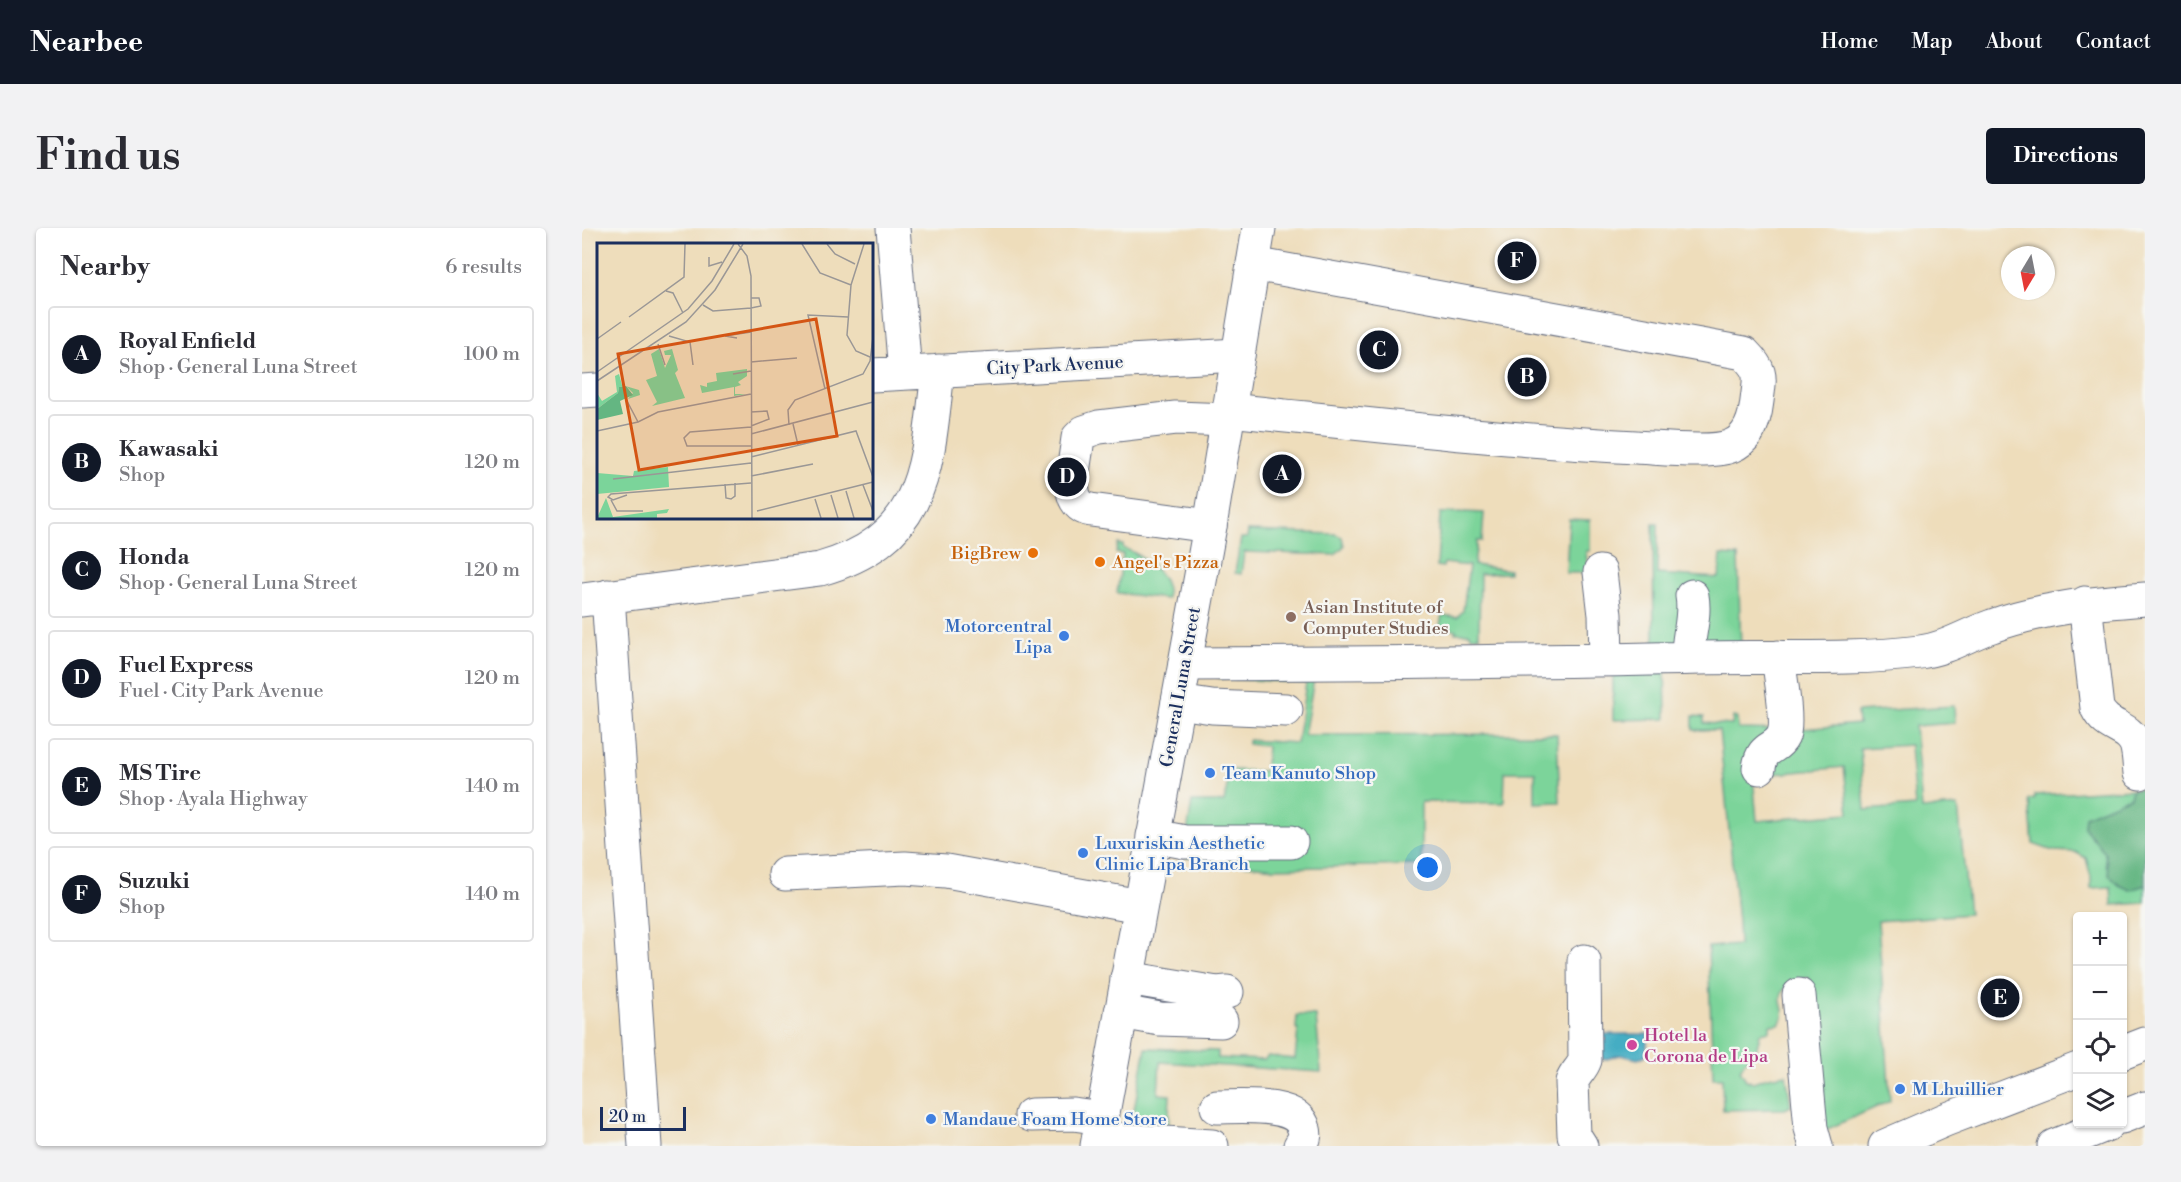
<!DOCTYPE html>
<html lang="en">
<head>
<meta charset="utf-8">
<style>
	:root { --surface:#fff; --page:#f2f2f3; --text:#2b2b33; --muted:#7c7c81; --line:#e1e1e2; --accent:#111827 }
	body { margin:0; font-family:"Libre Bodoni",serif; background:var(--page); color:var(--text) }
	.controls { position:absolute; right:18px; bottom:18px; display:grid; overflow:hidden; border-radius:6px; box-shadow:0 2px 4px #0004 }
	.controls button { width:54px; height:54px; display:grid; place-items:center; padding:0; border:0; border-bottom:2px solid var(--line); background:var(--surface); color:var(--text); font:30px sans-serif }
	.compass { position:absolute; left:1419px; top:18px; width:54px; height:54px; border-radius:50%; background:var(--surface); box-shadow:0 2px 4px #0004; rotate:190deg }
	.scale { position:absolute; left:18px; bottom:15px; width:86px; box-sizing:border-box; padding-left:6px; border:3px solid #1b2f5e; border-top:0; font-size:16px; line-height:21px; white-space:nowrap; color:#1b2f5e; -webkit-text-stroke:4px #f6f6f2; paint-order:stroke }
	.you { position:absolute; left:846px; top:640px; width:21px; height:21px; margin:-15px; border:4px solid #fff; border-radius:50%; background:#1a73e8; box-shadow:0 0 0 9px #1a73e833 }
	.badge { display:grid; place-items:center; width:39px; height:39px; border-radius:50%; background:var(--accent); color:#fff; font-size:20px; font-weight:700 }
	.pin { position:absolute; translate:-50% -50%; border:3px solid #fff; box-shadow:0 2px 6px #0006 }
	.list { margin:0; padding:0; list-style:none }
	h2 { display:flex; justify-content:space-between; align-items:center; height:78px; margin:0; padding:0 24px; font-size:26px }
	h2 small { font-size:20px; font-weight:400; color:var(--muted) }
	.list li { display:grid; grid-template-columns:39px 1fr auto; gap:18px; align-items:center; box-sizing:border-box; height:96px; margin:0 12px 12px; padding:0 12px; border:2px solid var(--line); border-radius:6px }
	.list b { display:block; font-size:22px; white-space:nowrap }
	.list p { margin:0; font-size:20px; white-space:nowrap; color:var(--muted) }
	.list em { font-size:20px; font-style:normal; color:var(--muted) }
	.icon { flex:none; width:33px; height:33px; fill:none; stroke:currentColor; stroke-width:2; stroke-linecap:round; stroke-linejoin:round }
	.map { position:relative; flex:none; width:1563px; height:918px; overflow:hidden; border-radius:6px }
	header { display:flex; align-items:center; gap:36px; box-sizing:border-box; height:84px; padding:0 30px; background:var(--accent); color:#fff }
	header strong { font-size:28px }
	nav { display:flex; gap:33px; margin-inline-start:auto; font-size:21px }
	.intro { display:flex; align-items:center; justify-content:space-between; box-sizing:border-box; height:144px; padding:0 36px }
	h1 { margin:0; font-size:42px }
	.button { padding:15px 27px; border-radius:6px; background:var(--accent); color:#fff; font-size:21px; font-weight:700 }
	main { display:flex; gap:36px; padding:0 36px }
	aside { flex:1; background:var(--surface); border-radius:6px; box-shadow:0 2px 4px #0004 }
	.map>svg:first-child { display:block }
	.green { fill:#7bd49a; stroke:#4b827c; stroke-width:1.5; fill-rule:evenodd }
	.forest { fill:#64b682; stroke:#407270; stroke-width:1.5 }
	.water { fill:#44adc3; stroke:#306e90; stroke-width:1.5 }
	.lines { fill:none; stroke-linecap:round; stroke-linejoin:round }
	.minor-casing { stroke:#656c7f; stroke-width:35 }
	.major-casing { stroke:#656c7f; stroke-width:35 }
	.highway-casing { stroke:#656c7f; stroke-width:35 }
	.minor { stroke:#fff; stroke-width:33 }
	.major { stroke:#fff; stroke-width:33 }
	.highway { stroke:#fff; stroke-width:33 }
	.food-dot { fill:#e8710a; stroke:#f6f6f2; stroke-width:2 }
	.education-dot { fill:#8d6e63; stroke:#f6f6f2; stroke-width:2 }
	.shop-dot { fill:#3f7fe0; stroke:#f6f6f2; stroke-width:2 }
	.hotel-dot { fill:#d1479c; stroke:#f6f6f2; stroke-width:2 }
	.labels { text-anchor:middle; stroke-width:4.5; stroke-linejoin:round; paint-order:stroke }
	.street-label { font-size:18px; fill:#1b2f5e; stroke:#f6f6f2 }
	.food-label { font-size:18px; fill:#c56008; stroke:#f6f6f2; text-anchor:end }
	.education-label { font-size:18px; fill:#785e54; stroke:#f6f6f2; text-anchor:start }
	.shop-label { font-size:18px; fill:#366cbe; stroke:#f6f6f2; text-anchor:start }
	.hotel-label { font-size:18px; fill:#b23c85; stroke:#f6f6f2; text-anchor:start }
	.inset-road { fill:none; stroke:#9a9796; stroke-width:1.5 }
	.view { fill:#d45514; fill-opacity:0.15; stroke:#d45514; stroke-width:3 }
	.inset-edge { fill:none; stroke:#1b2f5e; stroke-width:3 }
</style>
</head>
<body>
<header>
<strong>Nearbee</strong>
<nav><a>Home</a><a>Map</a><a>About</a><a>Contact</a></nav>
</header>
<div class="intro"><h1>Find us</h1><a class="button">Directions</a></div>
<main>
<aside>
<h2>Nearby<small>6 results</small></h2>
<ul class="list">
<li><span class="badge">A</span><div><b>Royal Enfield</b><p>Shop · General Luna Street</p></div><em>100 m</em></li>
<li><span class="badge">B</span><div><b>Kawasaki</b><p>Shop</p></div><em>120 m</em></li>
<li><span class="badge">C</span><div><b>Honda</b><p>Shop · General Luna Street</p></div><em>120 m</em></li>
<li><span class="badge">D</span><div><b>Fuel Express</b><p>Fuel · City Park Avenue</p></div><em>120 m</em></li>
<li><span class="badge">E</span><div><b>MS Tire</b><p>Shop · Ayala Highway</p></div><em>140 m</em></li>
<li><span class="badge">F</span><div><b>Suzuki</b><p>Shop</p></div><em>140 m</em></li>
</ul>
</aside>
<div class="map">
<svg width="1563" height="918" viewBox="0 0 1563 918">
	<rect width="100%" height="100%" fill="#f6f6f2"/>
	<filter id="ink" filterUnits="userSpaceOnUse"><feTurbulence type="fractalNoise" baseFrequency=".0167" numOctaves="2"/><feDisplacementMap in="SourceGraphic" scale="12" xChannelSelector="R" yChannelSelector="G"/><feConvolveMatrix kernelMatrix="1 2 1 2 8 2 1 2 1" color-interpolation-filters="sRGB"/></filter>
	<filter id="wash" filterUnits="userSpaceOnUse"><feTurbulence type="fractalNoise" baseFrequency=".008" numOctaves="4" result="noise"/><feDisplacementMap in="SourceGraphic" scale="24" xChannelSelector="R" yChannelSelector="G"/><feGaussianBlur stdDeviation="1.35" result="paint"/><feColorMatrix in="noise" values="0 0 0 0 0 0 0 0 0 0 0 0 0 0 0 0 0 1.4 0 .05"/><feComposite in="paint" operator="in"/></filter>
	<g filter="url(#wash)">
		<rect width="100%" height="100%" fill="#edb"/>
		<path class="green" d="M 882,284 L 902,285 L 900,313 L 895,313 L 892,337 L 927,342 L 927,345 L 898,346 L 897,408 L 889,408 L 888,405 L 873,405 L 874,402 L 864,400 L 863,403 L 857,402 L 860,387 L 875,389 L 881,383 L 887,338 L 862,335 L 861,339 L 855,338 L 858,285 Z
			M 987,291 L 1008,292 L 1008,323 L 1004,323 L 1006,345 L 984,345 Z
			M 1071,296 L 1076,296 L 1075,346 L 1137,350 L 1139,327 L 1156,328 L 1159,422 L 1072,419 Z
			M 666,303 L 753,306 L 760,309 L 762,318 L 753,327 L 662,324 L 659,346 L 653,345 L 659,310 L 665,310 Z
			M 536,316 L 541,317 L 541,320 C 561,327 589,347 585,371 L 535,365 L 541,326 L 534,325 Z
			M 1083,438 L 1084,491 L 1031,492 L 1031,440 Z
			M 734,440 L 722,507 L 975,506 L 978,574 L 953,575 L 953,544 L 923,544 L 922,575 L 839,574 L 839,637 L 692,640 L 601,629 L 610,574 L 642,574 L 648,542 L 683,543 L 685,518 L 666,516 L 666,512 L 715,515 L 724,455 L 636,450 Z
			M 1372,478 L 1373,495 L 1333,498 L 1340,581 L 1376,578 L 1387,686 L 1296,693 L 1308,873 L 1239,904 L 1227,749 C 1216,751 1197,758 1199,773 C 1201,785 1204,784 1197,796 L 1188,797 L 1188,803 L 1178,805 L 1174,824 L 1162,835 L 1158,842 L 1164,852 L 1171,854 L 1186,849 L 1204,846 L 1209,878 L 1203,881 L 1141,882 L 1140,850 L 1131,850 L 1126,719 L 1157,717 L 1156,694 L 1137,502 L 1111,502 L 1111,488 L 1122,489 L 1122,495 L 1150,497 L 1151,489 L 1155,490 L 1156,501 L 1209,502 L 1276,496 L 1275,484 ZM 1328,517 L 1333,578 L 1283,582 L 1278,520 ZM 1262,539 L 1267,585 L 1175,593 L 1171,548 Z
			M 1550,561 L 1549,569 L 1503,588 L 1502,599 L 1523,625 L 1524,638 L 1548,662 L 1563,657 L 1563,675 L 1530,677 L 1529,659 L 1509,660 L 1509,649 L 1504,630 L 1493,624 L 1471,623 L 1451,616 L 1447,572 L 1453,571 L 1453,567 Z
			M 715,787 L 734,788 L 739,844 L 578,834 L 576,866 L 588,867 L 586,906 L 549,897 L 564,820 L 636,823 L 636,830 L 682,832 L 686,828 L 713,831 L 716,802 L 714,801 Z"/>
		<path class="forest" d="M 1563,560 L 1563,657 L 1548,662 L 1537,657 L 1527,647 L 1523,625 L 1502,599 L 1503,588 L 1548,569 L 1550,561 Z"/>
		<path class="water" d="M 1021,806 L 1066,806 L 1064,827 L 1056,831 L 1038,827 L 1022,832 L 1019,830 L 1019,807 Z"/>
	</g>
	<g filter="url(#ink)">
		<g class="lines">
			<g class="minor-casing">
				<path id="minor" d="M 311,0 L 323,145
					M 290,147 L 656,127
					M 0,163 L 16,162
					M 647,182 C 783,196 918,212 1054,219 C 1076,220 1131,226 1149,218 C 1167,211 1173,191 1175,173 C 1178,148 1181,144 1162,125 L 671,36
					M 628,298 L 509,282 C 480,277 493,238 495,217 L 496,210 L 502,204 L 517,199 L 594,190 L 646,192
					M 1018,344 L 1023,387 L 1024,432
					M 26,368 L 63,918
					M 0,372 L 238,341 C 345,311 345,238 356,143
					M 1503,375 L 1515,480 C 1525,501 1546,497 1554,516 C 1557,525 1557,536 1558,545
					M 1106,430 C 1105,409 1114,390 1110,368
					M 603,436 C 775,435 947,434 1119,430 C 1191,428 1265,433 1338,424 C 1364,421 1386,406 1410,398 C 1460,380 1511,375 1563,371
					M 596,474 L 630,479 L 704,482
					M 1177,540 C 1180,516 1194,523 1201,508 C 1207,496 1198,445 1196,429
					M 571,608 L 603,614 L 709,614
					M 203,646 L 323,640 L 364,643 L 558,678
					M 545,750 L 635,765 L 645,764
					M 1217,767 L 1229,900 L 1234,918
					M 539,784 L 578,791 L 639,793
					M 635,879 C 657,879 716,873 722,901 C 724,908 722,912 718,918
					M 449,887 L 491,886 L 520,890
					M 517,908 L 551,913 L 630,918
					M 999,918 L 992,907 L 990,854 C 993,845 1000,841 1003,832 L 1002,733"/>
			</g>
			<g class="major-casing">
				<path id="major" d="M 515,918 L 628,298 L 677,0"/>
			</g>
			<g class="highway-casing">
				<path id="highway" d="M 1540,825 L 1563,816
					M 1540,889 L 1563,880
					M 1303,918 L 1363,892 L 1496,841
					M 1472,918 L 1526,896"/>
			</g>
			<use href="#minor" class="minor"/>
			<use href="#major" class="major"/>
			<use href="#highway" class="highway"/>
		</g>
	</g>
	<g class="food-dot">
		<circle cx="451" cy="325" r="6"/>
		<circle cx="518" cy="334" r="6"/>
	</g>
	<circle class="education-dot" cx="709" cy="389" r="6"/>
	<g class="shop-dot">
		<circle cx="482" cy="408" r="6"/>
		<circle cx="628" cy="545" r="6"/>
		<circle cx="501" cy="625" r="6"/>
		<circle cx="1318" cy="861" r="6"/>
		<circle cx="349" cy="891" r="6"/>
	</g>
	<circle class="hotel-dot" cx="1050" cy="817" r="6"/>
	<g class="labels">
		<g class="street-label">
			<text transform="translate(473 137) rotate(-3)" y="6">City Park Avenue</text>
			<text transform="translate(598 459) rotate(-80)" y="6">General Luna Street</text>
		</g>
		<g class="food-label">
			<text x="439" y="331">BigBrew</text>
			<text x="530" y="340" text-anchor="start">Angel's Pizza</text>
		</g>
		<g class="education-label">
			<text x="721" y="385">Asian Institute of<tspan x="721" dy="21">Computer Studies</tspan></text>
		</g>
		<g class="shop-label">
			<text x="470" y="404" text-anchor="end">Motorcentral<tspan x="470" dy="21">Lipa</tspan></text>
			<text x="640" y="551">Team Kanuto Shop</text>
			<text x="513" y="621">Luxuriskin Aesthetic<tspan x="513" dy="21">Clinic Lipa Branch</tspan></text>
			<text x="1330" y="867">M Lhuillier</text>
			<text x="361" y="897">Mandaue Foam Home Store</text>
		</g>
		<g class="hotel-label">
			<text x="1062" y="813">Hotel la<tspan x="1062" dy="21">Corona de Lipa</tspan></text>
		</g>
	</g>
	<g transform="translate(15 15)">
		<rect width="276" height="276" fill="#edb"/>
		<path d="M 62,106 L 68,125 L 74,112 L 68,112 L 67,108 L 75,106 L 81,127 L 78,130 L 88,155 L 55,163 L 60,159 L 49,137 L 60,133 L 54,111 ZM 150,126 L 150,133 L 141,139 L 144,142 L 138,144 L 138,151 L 149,151 L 137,153 L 137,144 L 105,150 L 103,142 L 110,144 L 110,140 L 120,138 L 119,130 ZM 22,131 L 25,142 L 42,147 L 43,152 L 31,156 L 36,150 L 29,143 L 22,144 L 21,150 L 0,166 L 0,150 L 5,158 L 20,149 L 18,133 ZM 71,224 L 72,244 L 0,251 L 0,230 L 36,233 L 37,228 ZM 9,255 L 16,274 L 72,266 L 70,270 L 60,271 L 60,275 L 0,275 Z" fill="#7bd49a"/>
		<path d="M 29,143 L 36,152 L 23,158 L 26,171 L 0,177 L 0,166 L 21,150 L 22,144 Z" fill="#64b682"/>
		<path class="inset-road" d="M 141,1 L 150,13 L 154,33 L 155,275M 205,1 L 223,30 L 254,42M 230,1 L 238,11 L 258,21M 267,1 L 254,42 L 250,92 L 259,108 L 273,114M 112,14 L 112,23 L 125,19M 69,48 L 76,50 L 86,70M 154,55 L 162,55 L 164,63 L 154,65M 106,62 L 116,68 L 154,65M 32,74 L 87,34 L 88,1M 72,93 L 93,99 L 96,122M 140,95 L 128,93 L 154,89M 0,96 L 24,79M 61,101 L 68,122M 154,119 L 200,115M 0,129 L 91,66 L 115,38 L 137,1M 136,131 L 154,128M 0,138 L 89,79 L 118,47 L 146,1M 228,146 L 211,72 L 251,74M 30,158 L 41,179M 154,169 L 170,168 L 172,176 L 154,183M 196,181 L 201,202M 192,182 L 191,167 L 198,157 L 266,131 L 273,118 L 276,94M 154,184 L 93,189 L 87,195 L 90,203 L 154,203M 0,188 L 41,179 L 61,169 L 154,151M 154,191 L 276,159M 154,214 L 259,188 L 276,234M 154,233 L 216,221M 16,236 L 154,220M 128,241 L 129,255 L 134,256 L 138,253 L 138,240M 266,242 L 276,268M 249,248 L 257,275M 30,252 L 16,257 L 11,254 L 14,251 L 154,240M 234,252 L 241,275M 218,256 L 224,275M 14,257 L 20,268 L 46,268M 160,268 L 276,239"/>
		<path class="view" d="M 219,76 L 240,193 L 42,227 L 21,111 Z"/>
		<rect width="276" height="276" class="inset-edge"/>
	</g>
</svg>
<div class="controls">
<button>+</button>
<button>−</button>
<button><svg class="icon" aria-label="locate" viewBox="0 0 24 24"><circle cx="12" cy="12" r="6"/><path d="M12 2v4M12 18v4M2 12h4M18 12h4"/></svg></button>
<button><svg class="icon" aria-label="layers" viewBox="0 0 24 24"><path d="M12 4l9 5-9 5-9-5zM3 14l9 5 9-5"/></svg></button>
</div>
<svg class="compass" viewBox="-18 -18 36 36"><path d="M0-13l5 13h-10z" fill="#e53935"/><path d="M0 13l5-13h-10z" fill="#7c7c81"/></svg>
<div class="scale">20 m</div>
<div class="you"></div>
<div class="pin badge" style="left:700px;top:246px">A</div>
<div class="pin badge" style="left:945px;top:149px">B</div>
<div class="pin badge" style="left:797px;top:122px">C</div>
<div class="pin badge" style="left:485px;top:249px">D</div>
<div class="pin badge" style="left:1418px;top:770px">E</div>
<div class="pin badge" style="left:935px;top:33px">F</div>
</div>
</main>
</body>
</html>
